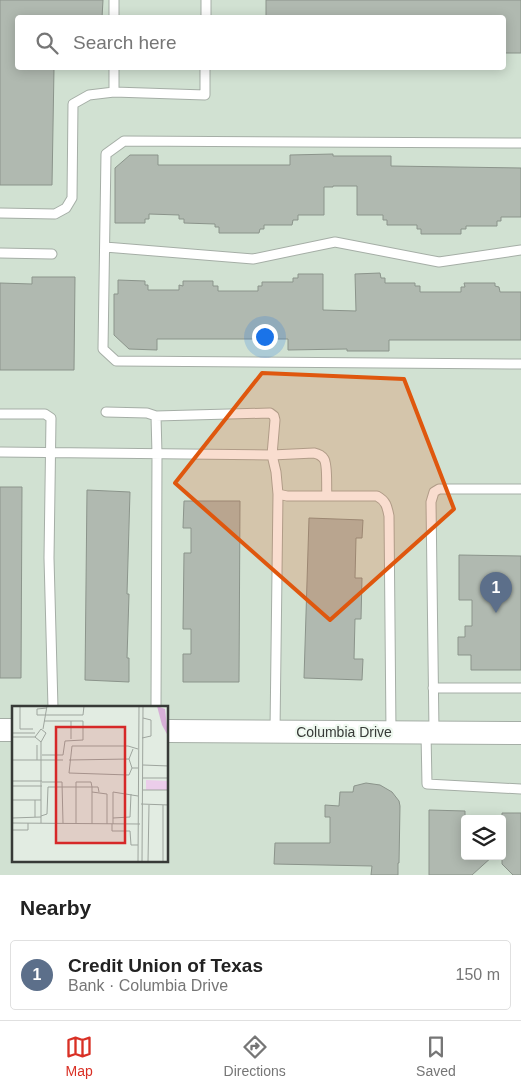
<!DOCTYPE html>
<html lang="en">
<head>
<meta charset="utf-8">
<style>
	:root { --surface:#fff; --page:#f2f2f2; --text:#222; --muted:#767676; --line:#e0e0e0; --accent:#d93025 }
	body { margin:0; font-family:Arial,sans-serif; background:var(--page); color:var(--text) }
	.controls { position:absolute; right:15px; bottom:15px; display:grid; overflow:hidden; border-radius:5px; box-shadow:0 2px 12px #0003 }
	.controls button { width:45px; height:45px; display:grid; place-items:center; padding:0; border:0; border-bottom:1px solid var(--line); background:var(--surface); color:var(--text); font:25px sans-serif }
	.you { position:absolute; left:264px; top:336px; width:18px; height:18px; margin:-12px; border:4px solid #fff; border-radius:50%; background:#1a73e8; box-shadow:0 0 0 8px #1a73e833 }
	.badge { display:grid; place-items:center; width:32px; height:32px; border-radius:50%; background:var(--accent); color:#fff; font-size:16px; font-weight:700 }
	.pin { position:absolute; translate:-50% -41px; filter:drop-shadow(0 1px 2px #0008) }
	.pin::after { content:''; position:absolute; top:26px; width:18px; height:15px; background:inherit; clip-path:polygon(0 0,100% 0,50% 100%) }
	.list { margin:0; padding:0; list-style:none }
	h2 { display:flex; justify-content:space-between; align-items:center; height:65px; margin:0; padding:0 20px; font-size:21px }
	h2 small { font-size:16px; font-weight:400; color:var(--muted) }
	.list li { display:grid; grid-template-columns:32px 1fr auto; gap:15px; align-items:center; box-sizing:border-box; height:70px; margin:0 10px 10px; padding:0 10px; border:1px solid var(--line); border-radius:5px }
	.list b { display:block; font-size:19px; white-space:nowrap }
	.list p { margin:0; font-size:16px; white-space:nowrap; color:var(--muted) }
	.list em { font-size:16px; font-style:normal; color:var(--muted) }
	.icon { flex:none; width:28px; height:28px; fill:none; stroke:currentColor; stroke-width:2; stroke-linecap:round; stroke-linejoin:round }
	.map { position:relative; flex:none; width:521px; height:875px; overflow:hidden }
	.search { position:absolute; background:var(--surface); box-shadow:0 2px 12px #0003; left:15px; right:15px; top:15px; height:55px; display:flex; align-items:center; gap:12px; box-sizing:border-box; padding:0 18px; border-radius:5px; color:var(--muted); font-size:19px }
	.sheet { height:145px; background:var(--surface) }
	nav { display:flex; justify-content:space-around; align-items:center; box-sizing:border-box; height:70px; border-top:1px solid var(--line); background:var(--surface); font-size:14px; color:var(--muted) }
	nav a { display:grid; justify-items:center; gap:2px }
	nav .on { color:var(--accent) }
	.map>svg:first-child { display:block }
	.built { fill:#d1e1d2; fill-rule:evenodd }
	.building { fill:#b0b9b0; stroke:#8b948b }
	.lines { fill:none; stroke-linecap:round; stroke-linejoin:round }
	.service-casing { stroke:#a5aea6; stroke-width:11 }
	.tertiary-casing { stroke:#a5aea6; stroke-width:24 }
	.service { stroke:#fff; stroke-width:9 }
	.tertiary { stroke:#fff; stroke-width:22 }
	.marked { fill:#df570e; fill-opacity:0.2; stroke:#df570e; stroke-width:4; stroke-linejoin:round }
	.labels { text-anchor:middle; stroke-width:4.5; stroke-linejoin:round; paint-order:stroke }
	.street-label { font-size:14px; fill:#373a37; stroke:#eff9f0 }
	.inset-road { fill:none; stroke:#9ea59e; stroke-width:1 }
	.view { fill:#d62828; fill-opacity:0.15; stroke:#d62828; stroke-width:2.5 }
	.inset-edge { fill:none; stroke:#373a37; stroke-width:2.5 }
</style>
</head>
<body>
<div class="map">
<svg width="521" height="875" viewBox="0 0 521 875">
	<rect width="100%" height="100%" fill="#e2ece2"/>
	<path class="built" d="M 0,0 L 521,0 L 521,875 L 0,875 ZM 18,18 L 504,18 L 504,68 L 18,68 ZM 14,708 L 168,708 L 168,861 L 14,861 ZM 465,819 L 502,819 L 502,856 L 465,856 Z"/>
	<path class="building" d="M 0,0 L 103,0 L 102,18 L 18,18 L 18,68 L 54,68 L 52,185 L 0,185 Z
		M 266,0 L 521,0 L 521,53 L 504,53 L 504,18 L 266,18 Z
		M 333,154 L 333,156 L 391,156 L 391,166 L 521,168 L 521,217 L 501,217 L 501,221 L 497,221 L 497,226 L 466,226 L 466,229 L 461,229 L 461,234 L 421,234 L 421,229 L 417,229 L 417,225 L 387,225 L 387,220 L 383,220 L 383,215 L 357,215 L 357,186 L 333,186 L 333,187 L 324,187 L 324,215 L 298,215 L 298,220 L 293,220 L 292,225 L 264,225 L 264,229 L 260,229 L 259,233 L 219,233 L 219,227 L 215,227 L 215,224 L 184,223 L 184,219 L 179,219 L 179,215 L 149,214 L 149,219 L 145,219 L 145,223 L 115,223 L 115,168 L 130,155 L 158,155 L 158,165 L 290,165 L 290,155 Z
		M 380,273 L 381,278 L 385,278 L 385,283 L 415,283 L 415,286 L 420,286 L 420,292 L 461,292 L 461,287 L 465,287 L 464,283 L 495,283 L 495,286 L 499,287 L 500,292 L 521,292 L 521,340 L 389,340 L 389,351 L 347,351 L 347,349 L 288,350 L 288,339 L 157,339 L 157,350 L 129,349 L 114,335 L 114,294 L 118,294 L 118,280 L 145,281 L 145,285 L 148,285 L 148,290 L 179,290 L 179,285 L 183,286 L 183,281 L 213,281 L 213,286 L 218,286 L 218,291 L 258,291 L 258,286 L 262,286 L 262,282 L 293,282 L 293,278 L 298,278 L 298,274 L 323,274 L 323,310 L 356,311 L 355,274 Z
		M 32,277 L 75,277 L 74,370 L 0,370 L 0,283 L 32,284 Z
		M 0,487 L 22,487 L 21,678 L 0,678 Z
		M 87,490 L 130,492 L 127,594 L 129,594 L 127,658 L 129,658 L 129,682 L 85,680 Z
		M 184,501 L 240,501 L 239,682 L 183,682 L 183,654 L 191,654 L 191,629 L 183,629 L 184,553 L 191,553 L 191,528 L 183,528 Z
		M 309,518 L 363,520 L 362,538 L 356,538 L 355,578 L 362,578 L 361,619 L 355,619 L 354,659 L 363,659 L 362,680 L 304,678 Z
		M 459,555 L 521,556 L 521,670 L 471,670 L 471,655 L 458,655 L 458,637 L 465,637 L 465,626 L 472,626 L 472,600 L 459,600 Z
		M 366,783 L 380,785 L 392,792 L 399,801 L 400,806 L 399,863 L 398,863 L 398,875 L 371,875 L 372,866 L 274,864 L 275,843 L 330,843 L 330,817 L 325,817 L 325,805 L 339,806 L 340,792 L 353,792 L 354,786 Z
		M 429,810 L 465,811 L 465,856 L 493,856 L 472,875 L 429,875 Z
		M 502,813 L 521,813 L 521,875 L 513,875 L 502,864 Z"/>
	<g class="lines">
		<g class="service-casing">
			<path id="service" d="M 114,0 L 114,18
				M 206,18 L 206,0
				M 114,68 L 114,92
				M 521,143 L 124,141 L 106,154 L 103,349 L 116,361 L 521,364
				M 0,213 L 55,214 L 66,208 L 72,198 L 73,104 L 89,95 L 114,92 L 205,95 L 205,68
				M 105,247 L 253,259 L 335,242 L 439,262 L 521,250
				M 0,253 L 52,254
				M 106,412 L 147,413 L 156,416
				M 0,414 L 45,414 L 51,418 L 49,558 L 53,708
				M 0,452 L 272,455 L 276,472 L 278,494 L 287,496 L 377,496 C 386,501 387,506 389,516 L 391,732
				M 433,688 L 521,688
				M 156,708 L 157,454 L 156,416 L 270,413 L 274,416 L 275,420 L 272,455 L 314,453 C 319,454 322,456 324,459 C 328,465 326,488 327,496
				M 275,731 L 278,494
				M 434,731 L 431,502 L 434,492 L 439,489 L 521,489
				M 426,733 L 427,784 L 521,789"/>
		</g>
		<g class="tertiary-casing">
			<path id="tertiary" d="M 0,730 L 14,730
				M 168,731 L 521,733"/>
		</g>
		<use href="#service" class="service"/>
		<use href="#tertiary" class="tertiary"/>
	</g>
	<path class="marked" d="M 262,373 L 404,379 L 454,509 L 330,620 L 175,483 Z"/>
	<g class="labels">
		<g class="street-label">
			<text x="344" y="737">Columbia Drive</text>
		</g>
	</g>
	<g transform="translate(12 706)">
		<rect width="156" height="156" fill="#e2ece2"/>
		<path d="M 134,74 L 156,75 L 156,84 L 134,84 Z" fill="#ebcdea"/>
		<path d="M 145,0 L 153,3 L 156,30 L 150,19 Z" fill="#d7afd7"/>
		<path class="inset-road" d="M 8,0 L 8,23 L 21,23M 35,2 L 25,3 L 25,9 L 71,9 L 72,0M 59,15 L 59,33M 31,23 L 35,0M 0,27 L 23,27M 0,31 L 23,31M 130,32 L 139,30 L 139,14 L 131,12M 29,36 L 23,31 L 29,23 L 34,27 L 29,36 L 29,117M 126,43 L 116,40 L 60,40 L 57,67 L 117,69 L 120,62 L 126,62M 30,49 L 51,49 L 53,35 L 71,34 L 71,15 L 32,15M 0,54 L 51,54M 25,54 L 25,39M 57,54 L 117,53M 131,59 L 157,60M 120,62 L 117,53 L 121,43M 131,72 L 157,72M 0,75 L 30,75M 30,76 L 50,76 L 51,117M 0,80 L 30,80M 131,84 L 157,84M 0,94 L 29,94M 23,94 L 23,111M 129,98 L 157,99M 29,110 L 35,108 L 36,81 L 80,81 L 80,86 L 95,88 L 95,118M 0,112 L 29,111M 101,112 L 118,111 L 119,88M 0,117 L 128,118M 64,118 L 64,76 L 79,76 L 80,81 L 86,81 L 87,86M 80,118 L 80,86M 100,118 L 100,125 L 118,125 L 119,139 L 126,139M 101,118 L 101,86 L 126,90M 0,124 L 16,124 L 16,117M 126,156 L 127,0M 130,156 L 131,0M 136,156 L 137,99M 151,156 L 151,99"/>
		<path class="view" d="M 44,21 L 113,21 L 113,137 L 44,137 Z"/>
		<rect width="156" height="156" class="inset-edge"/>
	</g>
</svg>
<div class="controls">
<button><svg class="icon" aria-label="layers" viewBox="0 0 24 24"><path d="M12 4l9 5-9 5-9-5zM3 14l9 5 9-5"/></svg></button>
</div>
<div class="you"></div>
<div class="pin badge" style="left:496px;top:613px;background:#5c6f8a">1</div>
<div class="search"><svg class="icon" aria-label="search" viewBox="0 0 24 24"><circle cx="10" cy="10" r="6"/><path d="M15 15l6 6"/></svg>Search here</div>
</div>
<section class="sheet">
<h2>Nearby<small></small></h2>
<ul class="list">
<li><span class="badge" style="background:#5c6f8a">1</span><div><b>Credit Union of Texas</b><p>Bank · Columbia Drive</p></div><em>150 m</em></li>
</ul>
</section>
<nav>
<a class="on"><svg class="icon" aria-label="map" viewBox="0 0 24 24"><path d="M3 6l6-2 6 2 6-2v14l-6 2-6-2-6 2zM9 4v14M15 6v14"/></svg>Map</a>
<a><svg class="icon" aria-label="directions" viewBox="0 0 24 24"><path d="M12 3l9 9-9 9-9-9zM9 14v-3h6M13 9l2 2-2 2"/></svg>Directions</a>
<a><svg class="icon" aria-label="saved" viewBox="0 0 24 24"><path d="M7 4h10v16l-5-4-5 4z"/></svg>Saved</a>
</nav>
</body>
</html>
